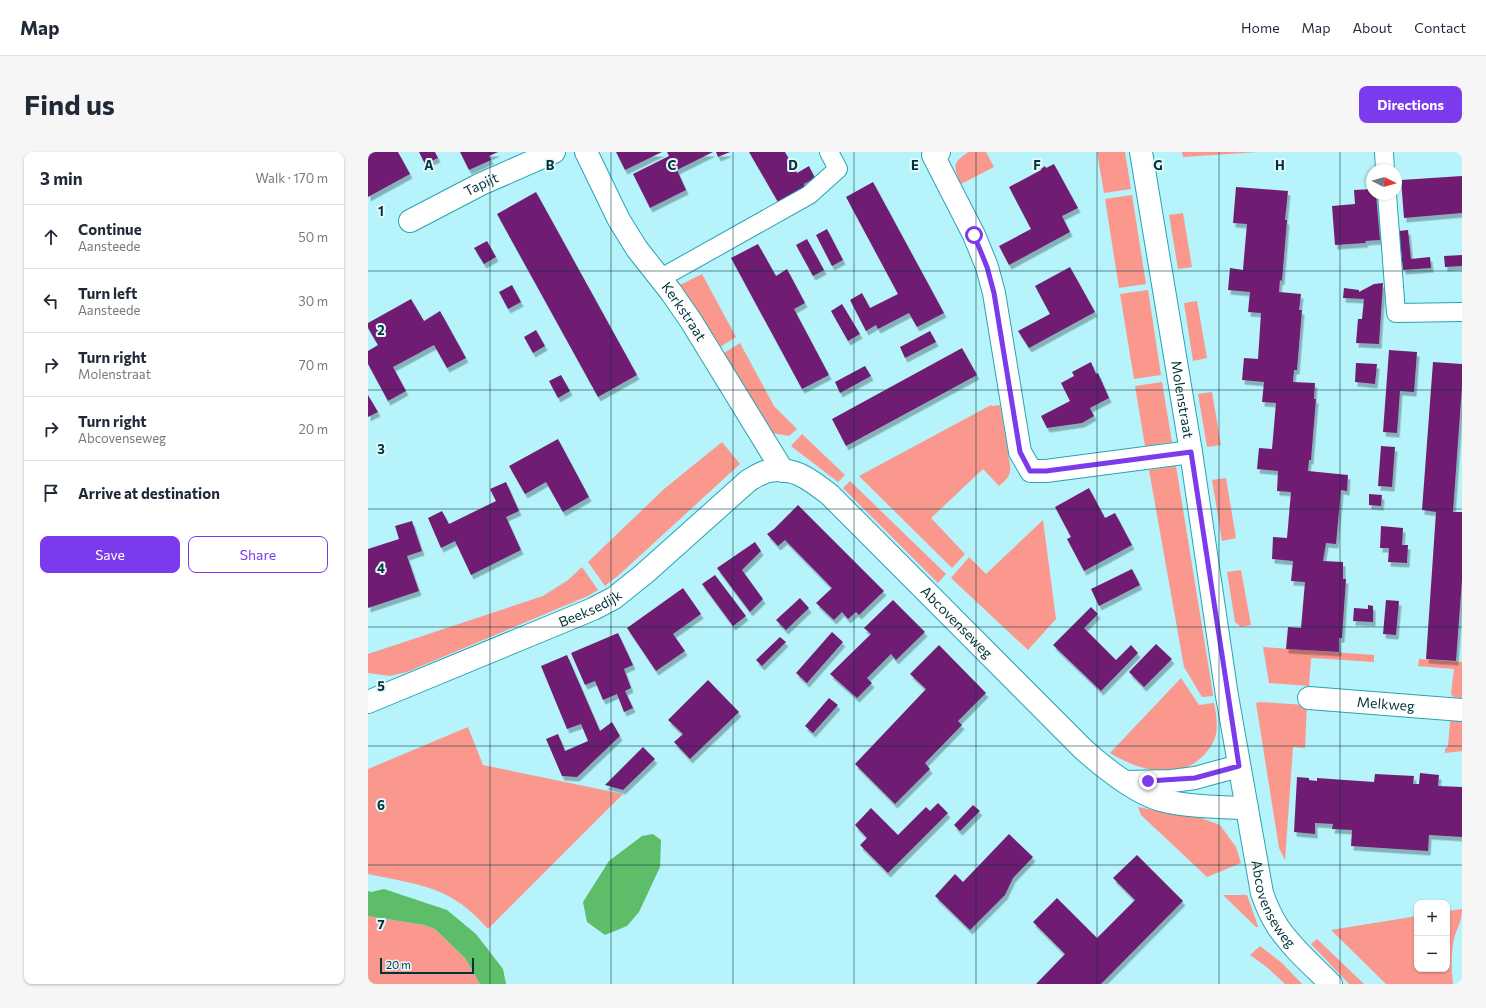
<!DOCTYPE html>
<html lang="en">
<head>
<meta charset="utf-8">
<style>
	:root { --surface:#fff; --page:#f6f6f7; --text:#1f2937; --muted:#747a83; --line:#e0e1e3; --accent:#7c3aed }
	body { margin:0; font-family:Commissioner,sans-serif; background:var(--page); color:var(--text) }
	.controls { position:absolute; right:12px; bottom:12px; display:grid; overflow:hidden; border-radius:8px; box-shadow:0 1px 3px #0004 }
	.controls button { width:36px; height:36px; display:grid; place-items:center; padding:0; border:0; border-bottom:1px solid var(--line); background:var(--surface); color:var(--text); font:20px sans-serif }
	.compass { position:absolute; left:998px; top:12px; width:36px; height:36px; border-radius:50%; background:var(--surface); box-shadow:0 1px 3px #0004; rotate:95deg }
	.scale { position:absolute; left:12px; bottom:10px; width:94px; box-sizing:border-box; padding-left:4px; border:2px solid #00343a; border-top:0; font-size:11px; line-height:14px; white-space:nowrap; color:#00343a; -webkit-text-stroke:3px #e5f8fb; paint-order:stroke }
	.stop { position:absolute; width:12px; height:12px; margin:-9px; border:3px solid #7c3aed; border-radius:50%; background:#fff }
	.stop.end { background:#7c3aed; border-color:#fff; box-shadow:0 1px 4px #0008 }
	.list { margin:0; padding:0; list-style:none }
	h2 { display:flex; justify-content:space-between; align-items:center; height:52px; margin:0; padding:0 16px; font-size:17px }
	h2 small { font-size:13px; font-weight:400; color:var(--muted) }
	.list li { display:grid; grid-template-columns:26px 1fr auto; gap:12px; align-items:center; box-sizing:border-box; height:64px; padding:0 16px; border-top:1px solid var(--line) }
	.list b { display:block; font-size:15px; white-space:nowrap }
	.list p { margin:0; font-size:13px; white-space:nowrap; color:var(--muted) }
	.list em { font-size:13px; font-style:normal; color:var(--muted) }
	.actions { display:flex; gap:8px; padding:12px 16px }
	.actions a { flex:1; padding:9px 0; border:1px solid var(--accent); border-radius:8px; text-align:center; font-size:14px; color:var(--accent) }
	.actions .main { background:var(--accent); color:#fff }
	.icon { flex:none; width:22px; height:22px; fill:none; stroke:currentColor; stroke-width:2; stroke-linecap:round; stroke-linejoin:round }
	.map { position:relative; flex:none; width:1094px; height:832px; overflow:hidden; border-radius:8px }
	header { display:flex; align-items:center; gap:24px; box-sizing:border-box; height:56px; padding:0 20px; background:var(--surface); border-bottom:1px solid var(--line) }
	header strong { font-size:19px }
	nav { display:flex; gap:22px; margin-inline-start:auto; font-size:14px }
	.intro { display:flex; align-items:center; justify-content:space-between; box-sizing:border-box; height:96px; padding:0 24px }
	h1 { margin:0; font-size:28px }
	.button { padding:10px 18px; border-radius:8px; background:var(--accent); color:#fff; font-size:14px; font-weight:700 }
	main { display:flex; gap:24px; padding:0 24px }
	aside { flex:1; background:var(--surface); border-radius:8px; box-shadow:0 1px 3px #0004 }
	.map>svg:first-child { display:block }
	.green { fill:#fb988e }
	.water { fill:#5dbd69 }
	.building { fill:#6f1f72; filter:url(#shadow) }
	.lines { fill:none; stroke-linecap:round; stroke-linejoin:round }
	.lane-casing { stroke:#28a4b2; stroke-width:20 }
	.street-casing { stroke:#28a4b2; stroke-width:24 }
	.secondary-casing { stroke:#28a4b2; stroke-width:24 }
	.lane { stroke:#fff; stroke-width:18 }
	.street { stroke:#fff; stroke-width:22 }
	.secondary { stroke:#fff; stroke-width:22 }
	.route { stroke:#7c3aed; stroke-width:5 }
	.grid { fill:none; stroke:#00343a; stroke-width:1; stroke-opacity:0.55 }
	.labels { text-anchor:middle; stroke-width:4; stroke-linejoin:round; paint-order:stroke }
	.street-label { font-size:14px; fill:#00343a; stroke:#e5f8fb }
	.grid-label { font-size:13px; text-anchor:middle; font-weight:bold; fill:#00343a; stroke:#e5f8fb; stroke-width:4; stroke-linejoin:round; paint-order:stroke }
</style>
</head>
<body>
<header>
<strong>Map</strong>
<nav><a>Home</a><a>Map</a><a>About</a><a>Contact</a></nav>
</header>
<div class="intro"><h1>Find us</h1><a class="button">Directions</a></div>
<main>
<aside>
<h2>3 min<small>Walk · 170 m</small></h2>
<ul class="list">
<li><svg class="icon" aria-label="ahead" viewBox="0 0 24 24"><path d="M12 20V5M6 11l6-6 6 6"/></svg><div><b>Continue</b><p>Aansteede</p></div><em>50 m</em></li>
<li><svg class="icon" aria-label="left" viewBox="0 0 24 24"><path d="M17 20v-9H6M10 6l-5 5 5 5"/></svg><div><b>Turn left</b><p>Aansteede</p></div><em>30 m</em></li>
<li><svg class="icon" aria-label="right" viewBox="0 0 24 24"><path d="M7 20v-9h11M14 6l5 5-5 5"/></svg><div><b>Turn right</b><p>Molenstraat</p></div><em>70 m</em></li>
<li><svg class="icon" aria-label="right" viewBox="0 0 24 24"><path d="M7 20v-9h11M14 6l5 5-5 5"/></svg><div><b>Turn right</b><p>Abcovenseweg</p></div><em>20 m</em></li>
<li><svg class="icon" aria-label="arrive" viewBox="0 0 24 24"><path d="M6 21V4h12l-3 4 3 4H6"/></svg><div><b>Arrive at destination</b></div></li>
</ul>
<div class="actions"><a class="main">Save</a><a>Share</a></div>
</aside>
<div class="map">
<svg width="1094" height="832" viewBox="0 0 1094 832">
	<defs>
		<filter id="shadow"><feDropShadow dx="2.5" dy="4.5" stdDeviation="0" flood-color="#0004"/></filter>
	</defs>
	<rect width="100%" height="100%" fill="#b6f3fb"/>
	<path class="green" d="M 601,0 L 618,0 L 626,15 L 593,32 C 585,15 584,10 601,0 Z
		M 729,0 L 757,0 L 763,37 L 736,41 Z
		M 814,0 L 890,0 L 815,5 Z
		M 764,43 L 778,132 L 751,136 L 737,47 Z
		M 815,61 L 824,115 L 810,117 L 801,63 Z
		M 334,122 L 368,185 L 352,195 L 312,133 Z
		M 780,138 L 793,223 L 766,227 L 752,142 Z
		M 829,149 L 839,206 L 825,209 L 816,151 Z
		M 372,191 L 406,254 L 429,277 L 421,284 L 404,281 L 356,201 Z
		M 794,230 L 804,290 L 777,294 L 767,234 Z
		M 844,240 L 853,293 L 839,295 L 830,242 Z
		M 623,253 L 624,254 L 632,253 L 642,313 C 644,323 638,328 631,334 L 615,317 L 563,366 L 597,402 L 584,416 L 491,324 Z
		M 434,282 L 477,323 L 470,330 L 423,294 Z
		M 354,290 L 372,312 L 252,422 L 237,434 L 220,410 L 296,337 Z
		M 808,314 L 843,530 L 845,544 L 834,545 L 816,515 L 781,318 Z
		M 858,326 L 868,386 L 854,389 L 844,328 Z
		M 482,329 L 578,422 L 570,431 L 475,336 Z
		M 675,368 L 688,467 L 660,498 L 583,426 L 601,405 L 618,422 Z
		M 214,415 L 230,438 L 220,444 L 39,520 L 22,524 L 0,521 L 0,502 L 175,444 L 200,428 Z
		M 873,418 L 883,473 L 873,475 L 867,470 L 859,420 Z
		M 895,495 L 1006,503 L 1006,510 L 944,506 L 943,507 L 941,534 L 901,531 Z
		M 1051,507 L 1094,510 L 1094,546 L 1085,545 L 1083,542 L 1086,517 L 1050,514 Z
		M 813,526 L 831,553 L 846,551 C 848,561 850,572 848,582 C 846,591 840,599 834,605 C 808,630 768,617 742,601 Z
		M 892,550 L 939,553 L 937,596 L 925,595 L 917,708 L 911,696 L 888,551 Z
		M 1083,568 L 1094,569 L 1094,599 L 1077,601 L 1077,597 L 1080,594 L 1082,570 Z
		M 100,575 L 115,613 L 255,642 L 120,777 C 83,734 52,733 0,722 L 0,617 Z
		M 770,655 L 800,661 L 819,661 L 852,673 L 868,695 L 873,711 L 839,725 L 773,663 Z
		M 855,743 L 879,743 L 890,774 L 890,775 L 888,775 Z
		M 1094,757 C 1094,770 1089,775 1086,787 C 1083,802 1083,817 1085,832 L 1018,832 L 963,778 L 1049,764 L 1049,817 L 1079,817 L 1079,759 Z
		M 0,764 L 56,773 L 67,777 L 97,806 L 112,832 L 0,832 Z
		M 949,787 L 996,832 L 981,832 L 943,792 Z
		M 892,794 L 914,811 L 934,832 L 917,832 L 900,816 L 882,803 Z"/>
	<path class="water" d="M 285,682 L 293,688 L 292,715 L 271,760 L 259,774 L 237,783 L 219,770 L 215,750 L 241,709 L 274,684 Z
		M 16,737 L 79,758 L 108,782 L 135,817 L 138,832 L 112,832 L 97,806 L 67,777 L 56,773 L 0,764 L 0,739 L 3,740 Z"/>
	<path class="building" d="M 0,0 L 30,0 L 42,22 L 0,45 Z
		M 51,0 L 67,0 L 70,6 L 57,12 Z
		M 92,0 L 130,0 L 121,4 L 123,8 L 101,18 Z
		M 248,0 L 294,0 L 257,18 Z
		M 299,0 L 345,0 L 309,18 L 318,38 L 282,56 L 265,22 L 301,4 Z
		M 348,0 L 362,0 L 350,5 Z
		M 381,0 L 417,0 L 429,21 L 441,14 L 447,26 L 436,32 L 437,35 L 410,50 Z
		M 686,12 L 710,56 L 694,64 L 702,80 L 641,113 L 631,94 L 663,77 L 641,35 L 673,18 L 673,17 L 677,14 L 678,16 Z
		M 1094,24 L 1094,61 L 1036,66 L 1033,28 Z
		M 505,30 L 576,161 L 549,175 L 541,161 L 510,177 L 508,173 L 498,179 L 482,148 L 494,141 L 502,156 L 530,142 L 478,45 Z
		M 868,35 L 920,39 L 917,68 L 919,68 L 914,129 L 912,128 L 911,140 L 933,142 L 931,158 L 934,158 L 929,218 L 926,218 L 925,230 L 947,231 L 946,247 L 948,247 L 943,308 L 941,308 L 940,319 L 980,323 L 979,339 L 973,338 L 968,392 L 958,391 L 955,409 L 975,410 L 975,427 L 978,427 L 976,456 L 974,486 L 971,486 L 971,500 L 918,497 L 920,475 L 933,476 L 937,430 L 923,429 L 925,409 L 904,407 L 905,385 L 919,386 L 923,340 L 909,339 L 910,319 L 889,317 L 891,296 L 904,297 L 908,251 L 894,250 L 896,230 L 874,228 L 876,206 L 890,207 L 893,161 L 880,160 L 882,140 L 860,138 L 862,116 L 875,118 L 877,94 L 879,72 L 865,71 Z
		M 1004,37 L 1004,42 L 1008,42 L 1012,88 L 997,89 L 998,91 L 967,93 L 964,54 L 987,52 L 986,38 Z
		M 168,40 L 269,223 L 230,245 L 129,62 Z
		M 459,77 L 475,108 L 464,114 L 448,83 Z
		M 1040,78 L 1043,107 L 1062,105 L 1063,116 L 1035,118 L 1031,79 Z
		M 439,87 L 456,118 L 445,124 L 428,93 Z
		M 119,89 L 128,105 L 116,112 L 106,96 Z
		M 390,92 L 408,124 L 419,117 L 437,151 L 426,157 L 461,223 L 434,237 L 363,106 Z
		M 1094,103 L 1094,114 L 1077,115 L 1076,104 Z
		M 702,115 L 727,160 L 661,196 L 650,179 L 682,162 L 667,134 Z
		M 1015,131 L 1011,192 L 988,191 L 990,167 L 994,167 L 996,147 L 975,146 L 976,136 L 991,138 L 991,140 L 1006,132 Z
		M 144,133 L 153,150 L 140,157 L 131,140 Z
		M 43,147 L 56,169 L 72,159 L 98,206 L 79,216 L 66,193 L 25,215 L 38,239 L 20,249 L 0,212 L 0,199 L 10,193 L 0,176 L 0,171 Z
		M 474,152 L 492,182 L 480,189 L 463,159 Z
		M 168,178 L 177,194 L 165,201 L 156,185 Z
		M 562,179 L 568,190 L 537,206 L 532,195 Z
		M 594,196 L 609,223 L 478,294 L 464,267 Z
		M 1021,198 L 1049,200 L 1046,240 L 1032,239 L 1029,281 L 1015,280 Z
		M 723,210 L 728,222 L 730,221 L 741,246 L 722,256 L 726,264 L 714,271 L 679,276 L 673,264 L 702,249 L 693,231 L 706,224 L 704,220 Z
		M 1065,210 L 1094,212 L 1094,234 L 1085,360 L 1094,360 L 1094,428 L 1088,509 L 1058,507 L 1068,360 L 1054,358 Z
		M 988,211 L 1009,212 L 1007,232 L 987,230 Z
		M 497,214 L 503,224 L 472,241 L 467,230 Z
		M 193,223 L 202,239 L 190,246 L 181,229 Z
		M 0,243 L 10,260 L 0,265 Z
		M 190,287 L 221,345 L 195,360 L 178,330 L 157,342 L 141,314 Z
		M 1013,294 L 1027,295 L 1024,335 L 1010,334 Z
		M 138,330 L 151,359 L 138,365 L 153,398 L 103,423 L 87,389 L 73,396 L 60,366 L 74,359 L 81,372 L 128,349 L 122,337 Z
		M 721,336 L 737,366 L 747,361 L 764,393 L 716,419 L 699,387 L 703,385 L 687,355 Z
		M 1001,342 L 1014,343 L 1013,354 L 1001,353 Z
		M 430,353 L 516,439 L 491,463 L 488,460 L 480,467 L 474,460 L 466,468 L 448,451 L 464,436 L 417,388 L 410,394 L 399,382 L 406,377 Z
		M 44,369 L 54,399 L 39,404 L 51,439 L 0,456 L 0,397 L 31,387 L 27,374 Z
		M 1013,374 L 1035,376 L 1034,393 L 1040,393 L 1039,411 L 1020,410 L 1021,396 L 1012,396 Z
		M 387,390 L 393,399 L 374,418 L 395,447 L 382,460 L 349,416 Z
		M 764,417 L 772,433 L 731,454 L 723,437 Z
		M 347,423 L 378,464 L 365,474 L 334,432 Z
		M 315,436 L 333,462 L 305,482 L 317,499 L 288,519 L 259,476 Z
		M 432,446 L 441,456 L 418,478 L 408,468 Z
		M 525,448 L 557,480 L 528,508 L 523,502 L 499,526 L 504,531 L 489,546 L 462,522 L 503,482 L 496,476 Z
		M 1018,448 L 1031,449 L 1028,483 L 1015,482 Z
		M 1000,453 L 1005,454 L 1005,470 L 985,469 L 986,456 L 1000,457 Z
		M 723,455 L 730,462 L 716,476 L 748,508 L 763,493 L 770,501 L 733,539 L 685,493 Z
		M 464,480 L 475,490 L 439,531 L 428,521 Z
		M 250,481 L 265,513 L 256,517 L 263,536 L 257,539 L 265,556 L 256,560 L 249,542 L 235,548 L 227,529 L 217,533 L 203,501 Z
		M 412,485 L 418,490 L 394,514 L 388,508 Z
		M 788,492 L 804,507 L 776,535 L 761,520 Z
		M 571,493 L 618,541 L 590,569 L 594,573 L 557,611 L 562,617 L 527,652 L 487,612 L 558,537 L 542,522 Z
		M 199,503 L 232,579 L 244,570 L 252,584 L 209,625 L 194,624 L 178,587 L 190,582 L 197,599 L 220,589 L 213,572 L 199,577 L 173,514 Z
		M 340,528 L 371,560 L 322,607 L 306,590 L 315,582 L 300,568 Z
		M 461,546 L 470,553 L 445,581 L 437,574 Z
		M 275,595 L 287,607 L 255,638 L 237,633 Z
		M 1052,621 L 1071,623 L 1070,634 L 1094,635 L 1094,685 L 1061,683 L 1060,699 L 983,694 L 984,678 L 964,677 L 965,672 L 947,671 L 947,682 L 926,680 L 929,625 L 941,626 L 941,628 L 949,629 L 949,626 L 1006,630 L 1007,622 L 1046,624 L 1045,632 L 1051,632 Z
		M 570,651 L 580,661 L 520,721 L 492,693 L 499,686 L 487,673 L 503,656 L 530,683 L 558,655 L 562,659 Z
		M 605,653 L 612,659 L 592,679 L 586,673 Z
		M 641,682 L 665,705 L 645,726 L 637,743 L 602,778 L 567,744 L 587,722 L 595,730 Z
		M 769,703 L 815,749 L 733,832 L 668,832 L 697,802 L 665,770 L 689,746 L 729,786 L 767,748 L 745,726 Z"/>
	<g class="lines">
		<g class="lane-casing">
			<path id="lane" d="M 1016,0 L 1017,18
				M 1019,42 L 1028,161 L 1094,160
				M 293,126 L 441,43 L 470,17 L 461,0"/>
		</g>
		<g class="street-casing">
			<g id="street">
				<path id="s1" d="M 218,0 L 251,68 L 269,97 L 303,140 L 323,169 L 415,319"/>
				<path d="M 571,0 L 565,3 L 606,83 L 619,115 L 626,141 L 652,300 L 663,319 L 678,319 L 823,300"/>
				<path id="s2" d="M 42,69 L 113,32 L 186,0"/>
				<path id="s3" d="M 941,546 L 1094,558"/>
			</g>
		</g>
		<g class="secondary-casing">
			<g id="secondary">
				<path id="s4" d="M 773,0 L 823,300 L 859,544 L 894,741 C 898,753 903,764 910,775 C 924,796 945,814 963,832"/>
				<path id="s5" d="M 0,550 L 225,457 L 246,446 L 276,422 L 380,329 C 385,326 391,322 397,320 C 423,312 443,328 462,343 L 714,596 C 732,613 769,642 793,648 C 820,655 851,655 879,656"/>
				<path d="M 758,630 L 804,629 L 827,626 L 871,614"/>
			</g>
		</g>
		<use href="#lane" class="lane"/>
		<use href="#street" class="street"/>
		<use href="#secondary" class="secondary"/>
	</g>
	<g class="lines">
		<path class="route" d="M 606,83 L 619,115 L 626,141 L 652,300 L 662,319 L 678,319 L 823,300 L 871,614 L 827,626 L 780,629"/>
	</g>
	<path class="grid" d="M 122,0 L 122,832M 243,0 L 243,832M 365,0 L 365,832M 486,0 L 486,832M 608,0 L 608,832M 729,0 L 729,832M 851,0 L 851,832M 972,0 L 972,832M 0,119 L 1094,119M 0,238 L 1094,238M 0,357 L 1094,357M 0,475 L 1094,475M 0,594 L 1094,594M 0,713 L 1094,713"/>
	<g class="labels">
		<g class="street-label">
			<text dy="5" stroke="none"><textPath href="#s2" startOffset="80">Tapijt</textPath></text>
			<text dy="5" stroke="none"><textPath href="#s1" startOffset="188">Kerkstraat</textPath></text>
			<text dy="5" stroke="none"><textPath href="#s4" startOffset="251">Molenstraat</textPath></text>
			<text dy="5" stroke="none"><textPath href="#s5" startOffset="241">Beeksedijk</textPath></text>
			<text dy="5" stroke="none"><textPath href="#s5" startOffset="716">Abcovenseweg</textPath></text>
			<text dy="5" stroke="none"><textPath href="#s3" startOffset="77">Melkweg</textPath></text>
			<text dy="5" stroke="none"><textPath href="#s4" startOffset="765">Abcovenseweg</textPath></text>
		</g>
	</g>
	<g class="grid-label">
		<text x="61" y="18">A</text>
		<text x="182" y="18">B</text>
		<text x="304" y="18">C</text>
		<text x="425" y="18">D</text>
		<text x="547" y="18">E</text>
		<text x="669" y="18">F</text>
		<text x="790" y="18">G</text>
		<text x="912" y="18">H</text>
		<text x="13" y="64">1</text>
		<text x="13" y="183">2</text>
		<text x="13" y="302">3</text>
		<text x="13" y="421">4</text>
		<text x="13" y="539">5</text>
		<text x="13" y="658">6</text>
		<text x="13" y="777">7</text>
	</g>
</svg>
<div class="controls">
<button>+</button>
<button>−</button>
</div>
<svg class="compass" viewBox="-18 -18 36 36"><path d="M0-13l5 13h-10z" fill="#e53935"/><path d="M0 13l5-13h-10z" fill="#747a83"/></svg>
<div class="scale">20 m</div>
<div class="stop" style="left:606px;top:83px"></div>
<div class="stop end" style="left:780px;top:629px"></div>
</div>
</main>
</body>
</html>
